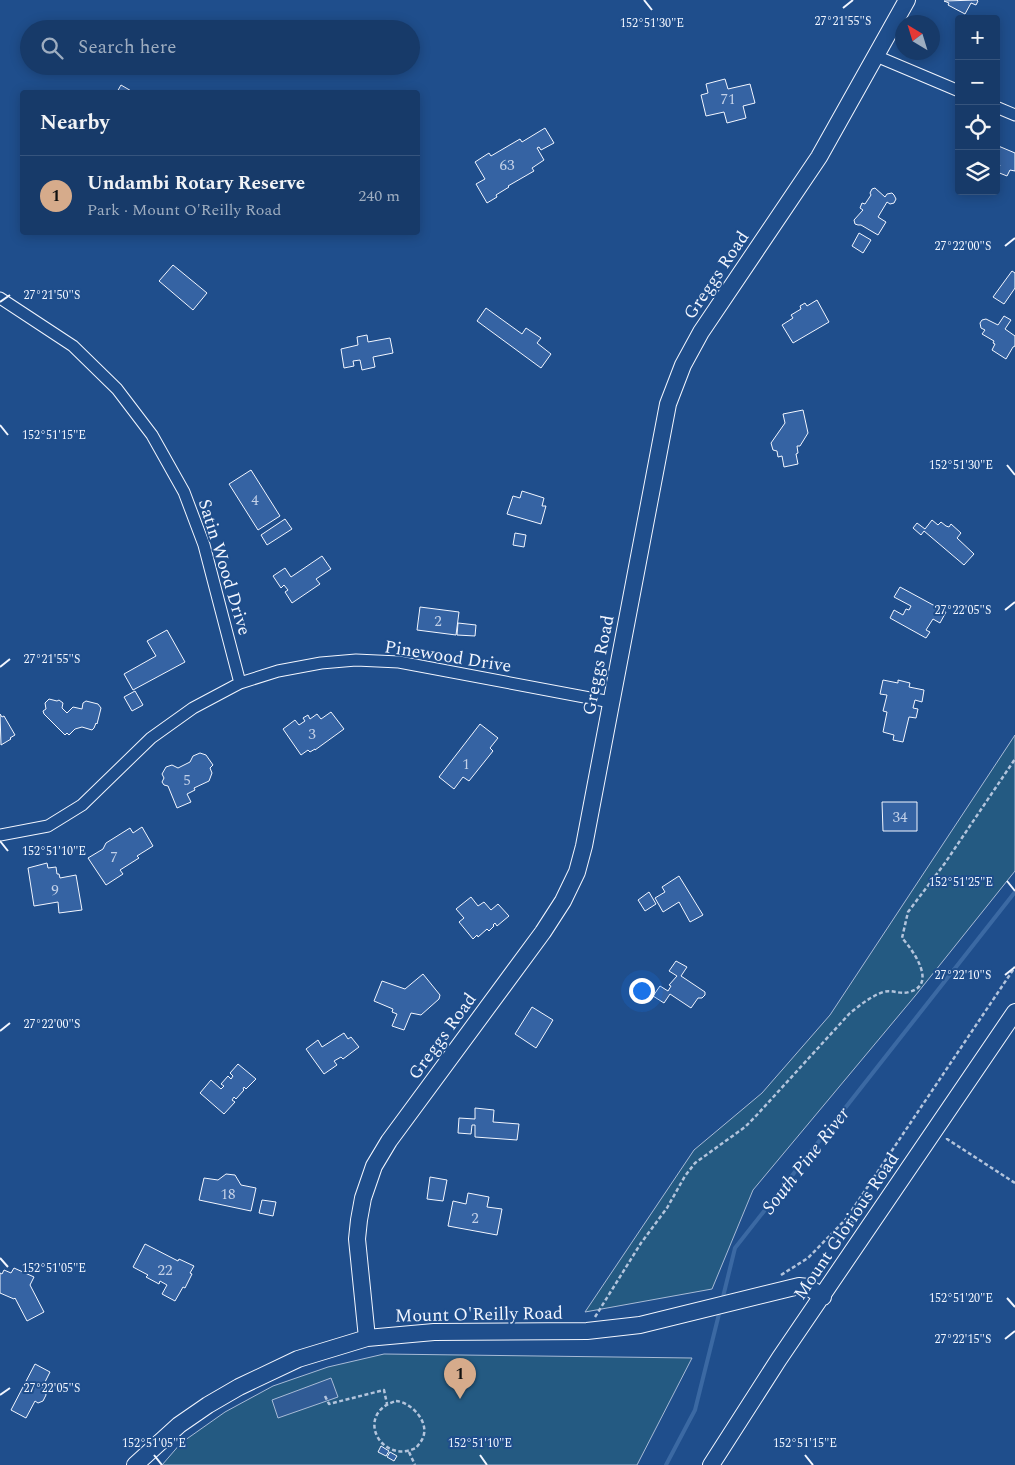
<!DOCTYPE html>
<html lang="en">
<head>
<meta charset="utf-8">
<style>
	:root { --surface:#173a69; --page:#244571; --text:#f1f3f6; --muted:#9eadc0; --line:#36547d; --accent:#d6ab8b }
	body { margin:0; font-family:Spectral,serif; background:var(--page); color:var(--text) }
	.controls { position:absolute; right:15px; top:15px; display:grid; overflow:hidden; border-radius:5px; box-shadow:0 2px 12px #0003 }
	.controls button { width:45px; height:45px; display:grid; place-items:center; padding:0; border:0; border-bottom:1px solid var(--line); background:var(--surface); color:var(--text); font:25px sans-serif }
	.compass { position:absolute; left:895px; top:15px; width:45px; height:45px; border-radius:50%; background:var(--surface); box-shadow:0 2px 12px #0003; rotate:322deg }
	.you { position:absolute; left:641px; top:990px; width:18px; height:18px; margin:-12px; border:4px solid #fff; border-radius:50%; background:#1a73e8; box-shadow:0 0 0 8px #1a73e833 }
	.badge { display:grid; place-items:center; width:32px; height:32px; border-radius:50%; background:var(--accent); color:#111; font-size:16px; font-weight:700 }
	.pin { position:absolute; translate:-50% -41px; filter:drop-shadow(0 1px 2px #0008) }
	.pin::after { content:''; position:absolute; top:26px; width:18px; height:15px; background:inherit; clip-path:polygon(0 0,100% 0,50% 100%) }
	.list { margin:0; padding:0; list-style:none }
	h2 { display:flex; justify-content:space-between; align-items:center; height:65px; margin:0; padding:0 20px; font-size:21px }
	h2 small { font-size:16px; font-weight:400; color:var(--muted) }
	.list li { display:grid; grid-template-columns:32px 1fr auto; gap:15px; align-items:center; box-sizing:border-box; height:80px; padding:0 20px; border-top:1px solid var(--line) }
	.list b { display:block; font-size:19px; white-space:nowrap }
	.list p { margin:0; font-size:16px; white-space:nowrap; color:var(--muted) }
	.list em { font-size:16px; font-style:normal; color:var(--muted) }
	.icon { flex:none; width:28px; height:28px; fill:none; stroke:currentColor; stroke-width:2; stroke-linecap:round; stroke-linejoin:round }
	.map { position:relative; flex:none; width:1015px; height:1465px; overflow:hidden }
	.search { position:absolute; background:var(--surface); box-shadow:0 2px 12px #0003; left:20px; top:20px; width:400px; height:55px; display:flex; align-items:center; gap:12px; box-sizing:border-box; padding:0 18px; border-radius:28px; color:var(--muted); font-size:19px }
	.panel { position:absolute; background:var(--surface); box-shadow:0 2px 12px #0003; left:20px; top:90px; width:400px; height:145px; border-radius:5px }
	.map>svg:first-child { display:block }
	.green { fill:#245a82; stroke:#a8bbd7 }
	.parking { fill:#305b95; stroke:#a8bbd7 }
	.lines { fill:none; stroke-linecap:round; stroke-linejoin:round }
	.stream { stroke:#3b69a3; stroke-width:4 }
	.building { fill:#3563a3; stroke:#f2f6ff }
	.street-casing { stroke:#f2f6ff; stroke-width:13 }
	.secondary-casing { stroke:#f2f6ff; stroke-width:18 }
	.path { stroke:#b3c4dc; stroke-width:2.5; stroke-dasharray:4 2.5; stroke-linecap:butt }
	.street { stroke:#1f4e8c; stroke-width:11 }
	.secondary { stroke:#1f4e8c; stroke-width:16 }
	.ticks { fill:none; stroke:#f2f6ff; stroke-width:2 }
	.labels { text-anchor:middle; stroke-width:4; stroke-linejoin:round; paint-order:stroke }
	.number-label { font-size:15px; fill:#c3d1e8 }
	.street-label { font-size:18px; fill:#f2f6ff; stroke:#1f4e8c }
	.water-label { font-size:19px; font-style:italic; fill:#f2f6ff; stroke:#1f4e8c }
	.ticks-label { font-size:12px; text-anchor:middle; fill:#f2f6ff; stroke:#1f4e8c; stroke-width:4; stroke-linejoin:round; paint-order:stroke }
</style>
</head>
<body>
<div class="map">
<svg width="1015" height="1465" viewBox="0 0 1015 1465">
	<rect width="100%" height="100%" fill="#1f4e8c"/>
	<path class="green" d="M 1015,735 L 1015,871 L 915,996 L 753,1190 L 712,1289 L 585,1312 L 694,1150 L 762,1093 L 830,1015 Z
		M 384,1354 L 692,1358 L 637,1465 L 162,1465 L 181,1443 L 225,1412 L 273,1386 L 328,1367 Z"/>
	<path class="parking" d="M 331,1378 L 338,1397 L 278,1418 L 272,1400 Z"/>
	<g class="lines">
		<path class="stream" d="M 722,1301 L 735,1248 L 1015,892
			M 666,1465 L 695,1410 L 720,1310"/>
	</g>
	<path class="building" d="M 977,0 L 978,1 L 976,5 L 971,3 L 965,14 L 948,5 L 949,3 L 944,1 Z
		M 725,79 L 728,89 L 750,84 L 755,103 L 743,106 L 746,118 L 727,123 L 724,112 L 706,116 L 701,95 L 708,93 L 706,84 Z
		M 121,85 L 133,92 L 117,92 Z
		M 545,128 L 554,143 L 541,150 L 539,147 L 537,148 L 544,160 L 532,168 L 534,171 L 508,186 L 509,187 L 496,195 L 497,197 L 487,203 L 476,184 L 485,179 L 475,162 L 489,153 L 491,156 L 520,139 L 522,142 Z
		M 996,145 L 1015,153 L 1015,171 L 1010,170 L 1007,176 L 997,172 L 1000,165 L 996,164 Z
		M 875,188 L 885,197 L 887,194 L 892,193 L 894,195 L 896,199 L 894,203 L 890,204 L 887,202 L 878,217 L 886,222 L 878,235 L 861,225 L 858,225 L 855,224 L 854,220 L 863,210 L 860,208 L 862,203 L 865,204 L 871,195 L 870,193 L 872,189 Z
		M 859,233 L 871,240 L 863,253 L 852,246 Z
		M 173,265 L 207,293 L 193,310 L 159,281 Z
		M 1012,271 L 1015,273 L 1015,288 L 1004,304 L 993,297 Z
		M 817,300 L 829,322 L 793,343 L 782,325 L 793,318 L 791,315 L 801,309 L 800,306 L 805,303 L 807,306 Z
		M 486,308 L 522,334 L 526,328 L 541,338 L 537,343 L 551,354 L 541,368 L 477,321 Z
		M 1004,316 L 1011,320 L 1005,329 L 1015,336 L 1015,346 L 1013,347 L 1006,359 L 992,350 L 995,344 L 993,343 L 994,341 L 982,334 L 985,330 L 981,328 L 980,323 L 982,320 L 986,319 L 998,325 Z
		M 367,335 L 368,342 L 390,338 L 393,353 L 373,357 L 375,367 L 362,370 L 360,360 L 353,361 L 354,366 L 344,368 L 341,349 L 358,345 L 357,337 Z
		M 803,410 L 808,433 L 800,446 L 797,446 L 798,453 L 796,454 L 798,464 L 784,467 L 782,456 L 778,457 L 777,451 L 773,450 L 771,443 L 785,423 L 783,414 Z
		M 251,470 L 280,516 L 258,530 L 229,484 Z
		M 522,491 L 544,498 L 542,506 L 546,506 L 541,524 L 507,514 L 513,496 L 520,498 Z
		M 285,519 L 292,529 L 267,545 L 261,535 Z
		M 932,520 L 938,525 L 941,522 L 946,526 L 949,527 L 951,524 L 961,533 L 957,538 L 974,554 L 964,565 L 924,531 L 921,535 L 913,528 L 917,523 L 925,529 Z
		M 515,533 L 526,535 L 524,547 L 513,545 Z
		M 322,556 L 331,569 L 316,579 L 320,584 L 292,603 L 285,592 L 288,590 L 284,585 L 281,588 L 273,576 L 285,568 L 291,577 Z
		M 900,587 L 946,612 L 940,623 L 933,619 L 926,630 L 930,632 L 926,638 L 890,618 L 894,610 L 903,615 L 906,609 L 909,610 L 911,606 L 894,597 Z
		M 420,607 L 459,612 L 456,635 L 417,630 Z
		M 458,623 L 476,625 L 475,636 L 457,635 Z
		M 167,630 L 185,662 L 133,690 L 124,674 L 156,656 L 147,641 Z
		M 883,680 L 898,683 L 898,680 L 910,683 L 909,687 L 924,690 L 922,702 L 915,700 L 913,708 L 918,709 L 916,718 L 909,717 L 903,742 L 893,740 L 894,735 L 883,732 L 887,712 L 883,711 L 887,695 L 880,694 Z
		M 135,691 L 143,705 L 132,711 L 124,697 Z
		M 49,699 L 57,701 L 59,700 L 63,703 L 62,708 L 67,713 L 73,707 L 82,709 L 83,703 L 86,701 L 98,704 L 101,708 L 97,724 L 96,723 L 94,728 L 92,730 L 82,727 L 75,729 L 69,735 L 67,733 L 65,735 L 44,714 L 43,711 L 46,709 L 45,703 Z
		M 331,712 L 344,729 L 315,750 L 315,749 L 310,752 L 308,750 L 301,755 L 283,729 L 295,720 L 299,725 L 305,721 L 303,718 L 308,715 L 310,719 L 317,714 L 321,719 Z
		M 0,714 L 2,717 L 4,716 L 15,735 L 10,738 L 11,739 L 1,745 Z
		M 480,724 L 498,738 L 490,748 L 493,751 L 469,781 L 463,777 L 454,789 L 439,777 Z
		M 200,753 L 206,755 L 213,765 L 210,768 L 212,773 L 209,781 L 194,788 L 195,790 L 187,794 L 191,802 L 177,808 L 168,786 L 164,785 L 162,782 L 164,778 L 162,774 L 166,767 L 172,765 L 178,768 L 190,762 L 193,756 Z
		M 882,802 L 917,802 L 917,831 L 883,831 Z
		M 142,827 L 153,846 L 137,856 L 139,858 L 120,870 L 123,874 L 106,885 L 88,858 L 103,849 L 106,843 L 130,828 L 133,833 Z
		M 47,863 L 48,868 L 56,867 L 57,874 L 59,874 L 60,878 L 76,875 L 82,910 L 59,913 L 58,902 L 34,906 L 28,868 Z
		M 679,876 L 703,915 L 690,922 L 679,902 L 663,912 L 655,898 L 665,892 L 662,887 Z
		M 649,892 L 656,904 L 645,911 L 638,900 Z
		M 471,897 L 478,906 L 484,902 L 491,910 L 498,904 L 509,916 L 497,926 L 495,923 L 493,925 L 494,926 L 489,931 L 487,929 L 478,937 L 477,935 L 473,939 L 459,922 L 464,918 L 456,909 Z
		M 676,961 L 687,967 L 681,976 L 705,992 L 705,995 L 702,998 L 698,998 L 691,1008 L 670,994 L 664,1003 L 653,996 L 660,986 L 668,991 L 671,986 L 669,985 L 677,976 L 669,971 Z
		M 423,974 L 440,995 L 439,999 L 421,1015 L 411,1013 L 404,1030 L 392,1026 L 397,1014 L 392,1012 L 393,1009 L 374,1001 L 382,981 L 405,989 Z
		M 532,1007 L 553,1020 L 536,1048 L 515,1034 Z
		M 344,1033 L 348,1039 L 351,1037 L 359,1047 L 343,1059 L 341,1057 L 334,1061 L 337,1065 L 324,1074 L 306,1049 L 318,1040 L 322,1047 Z
		M 238,1064 L 256,1079 L 246,1089 L 244,1087 L 243,1089 L 244,1090 L 236,1099 L 234,1097 L 232,1100 L 235,1102 L 224,1114 L 200,1093 L 211,1080 L 221,1089 L 224,1086 L 221,1084 L 228,1076 L 231,1079 L 233,1076 L 230,1073 Z
		M 475,1108 L 494,1110 L 493,1122 L 519,1124 L 517,1140 L 475,1137 L 475,1125 L 472,1125 L 471,1134 L 458,1133 L 459,1118 L 475,1119 Z
		M 226,1174 L 235,1175 L 241,1185 L 256,1188 L 251,1211 L 199,1200 L 204,1178 L 218,1180 Z
		M 430,1177 L 447,1180 L 443,1201 L 427,1199 Z
		M 468,1193 L 489,1197 L 487,1207 L 502,1209 L 497,1235 L 448,1226 L 453,1201 L 466,1204 Z
		M 262,1200 L 276,1202 L 273,1216 L 259,1213 Z
		M 145,1244 L 178,1261 L 179,1259 L 194,1266 L 190,1273 L 192,1274 L 185,1288 L 183,1287 L 175,1301 L 162,1294 L 167,1285 L 160,1281 L 159,1284 L 146,1277 L 148,1275 L 133,1267 Z
		M 14,1268 L 34,1277 L 30,1285 L 44,1312 L 27,1321 L 15,1298 L 14,1299 L 0,1293 L 0,1273 L 2,1274 L 4,1270 L 11,1273 Z
		M 35,1364 L 50,1372 L 42,1388 L 45,1389 L 46,1395 L 43,1401 L 38,1403 L 35,1401 L 26,1418 L 11,1410 Z
		M 381,1446 L 389,1451 L 386,1456 L 378,1452 Z
		M 390,1452 L 397,1456 L 394,1461 L 387,1457 Z"/>
	<g class="lines">
		<g class="street-casing">
			<path id="street" d="M 876,56 L 959,91
				M 996,107 L 1015,115
				M 0,298 L 73,346 L 117,389 L 152,435 L 184,492 L 204,545 L 240,683
				M 0,835 L 48,826 L 82,805 L 151,738 L 193,708 L 240,683 L 278,671 L 321,663 L 356,660 L 399,662 L 611,702"/>
		</g>
		<g class="secondary-casing">
			<path id="secondary" d="M 367,1338 L 357,1239 L 359,1220 L 363,1198 L 374,1166 L 389,1141 L 543,932 L 563,901 L 577,872 L 584,846 L 668,404 L 683,365 L 701,332 L 819,157 L 907,0
				M 135,1465 L 179,1425 L 208,1405 L 239,1387 L 298,1359 L 367,1338 L 434,1332 L 587,1331 L 640,1325 L 799,1286 L 808,1287 L 823,1297
				M 711,1465 L 779,1359 L 1015,1012"/>
		</g>
		<path class="path" d="M 947,1138 L 947,1139 L 1015,1183
			M 854,1224 L 846,1219 L 1015,967
			M 781,1275 L 808,1258 L 846,1219
			M 595,1317 L 641,1243 L 667,1208 L 685,1176 L 695,1163 L 745,1127 L 755,1117 L 850,1013 C 860,1005 870,997 883,992 C 892,989 900,995 909,992 C 938,985 913,950 902,938 L 908,912 L 945,863 L 1015,759
			M 325,1396 L 329,1404 L 384,1390 L 387,1404
			M 396,1401 C 410,1402 427,1419 424,1434 C 423,1440 419,1444 416,1448 C 380,1465 354,1413 396,1401 Z
			M 409,1452 L 415,1465"/>
		<use href="#street" class="street"/>
		<use href="#secondary" class="secondary"/>
	</g>
	<path class="ticks" d="M 644,0 L 652,10M 843,8 L 853,0M 1005,246 L 1015,238M 0,302 L 10,295M 0,425 L 8,435M 1007,465 L 1015,475M 1005,610 L 1015,602M 0,667 L 10,659M 0,841 L 8,851M 1007,881 L 1015,891M 1005,975 L 1015,967M 0,1031 L 10,1023M 0,1258 L 8,1267M 1007,1298 L 1015,1307M 1005,1339 L 1015,1331M 0,1395 L 10,1388M 154,1455 L 162,1465M 480,1455 L 487,1465M 805,1455 L 813,1465"/>
	<g class="labels">
		<g class="number-label">
			<text x="728" y="104">71</text>
			<text x="507" y="170">63</text>
			<text x="255" y="505">4</text>
			<text x="438" y="626">2</text>
			<text x="312" y="739">3</text>
			<text x="466" y="769">1</text>
			<text x="187" y="785">5</text>
			<text x="900" y="822">34</text>
			<text x="114" y="862">7</text>
			<text x="55" y="895">9</text>
			<text x="228" y="1199">18</text>
			<text x="475" y="1223">2</text>
			<text x="165" y="1275">22</text>
		</g>
		<g class="street-label">
			<text transform="translate(716 275) rotate(-56)" y="6">Greggs Road</text>
			<text transform="translate(225 567) rotate(73)" y="6">Satin Wood Drive</text>
			<text transform="translate(448 656) rotate(9)" y="6">Pinewood Drive</text>
			<text transform="translate(598 665) rotate(-79)" y="6">Greggs Road</text>
			<text transform="translate(442 1036) rotate(-54)" y="6">Greggs Road</text>
			<text transform="translate(846 1226) rotate(-56)" y="6">Mount Glorious Road</text>
			<text transform="translate(479 1314) rotate(-1)" y="6">Mount O'Reilly Road</text>
		</g>
		<g class="water-label">
			<text transform="translate(805 1160) rotate(-52)" y="7">South Pine River</text>
		</g>
	</g>
	<g class="ticks-label">
		<text x="843" y="25">27°21'55"S</text>
		<text x="652" y="27">152°51'30"E</text>
		<text x="963" y="250">27°22'00"S</text>
		<text x="52" y="299">27°21'50"S</text>
		<text x="54" y="439">152°51'15"E</text>
		<text x="961" y="469">152°51'30"E</text>
		<text x="963" y="614">27°22'05"S</text>
		<text x="52" y="663">27°21'55"S</text>
		<text x="54" y="855">152°51'10"E</text>
		<text x="961" y="886">152°51'25"E</text>
		<text x="963" y="979">27°22'10"S</text>
		<text x="52" y="1028">27°22'00"S</text>
		<text x="54" y="1272">152°51'05"E</text>
		<text x="961" y="1302">152°51'20"E</text>
		<text x="963" y="1343">27°22'15"S</text>
		<text x="52" y="1392">27°22'05"S</text>
		<text x="154" y="1447">152°51'05"E</text>
		<text x="480" y="1447">152°51'10"E</text>
		<text x="805" y="1447">152°51'15"E</text>
	</g>
</svg>
<div class="controls">
<button>+</button>
<button>−</button>
<button><svg class="icon" aria-label="locate" viewBox="0 0 24 24"><circle cx="12" cy="12" r="6"/><path d="M12 2v4M12 18v4M2 12h4M18 12h4"/></svg></button>
<button><svg class="icon" aria-label="layers" viewBox="0 0 24 24"><path d="M12 4l9 5-9 5-9-5zM3 14l9 5 9-5"/></svg></button>
</div>
<svg class="compass" viewBox="-18 -18 36 36"><path d="M0-13l5 13h-10z" fill="#e53935"/><path d="M0 13l5-13h-10z" fill="#9eadc0"/></svg>
<div class="you"></div>
<div class="pin badge" style="left:460px;top:1399px">1</div>
<div class="search"><svg class="icon" aria-label="search" viewBox="0 0 24 24"><circle cx="10" cy="10" r="6"/><path d="M15 15l6 6"/></svg>Search here</div>
<section class="panel">
<h2>Nearby<small></small></h2>
<ul class="list">
<li><span class="badge">1</span><div><b>Undambi Rotary Reserve</b><p>Park · Mount O'Reilly Road</p></div><em>240 m</em></li>
</ul>
</section>
</div>
</body>
</html>
